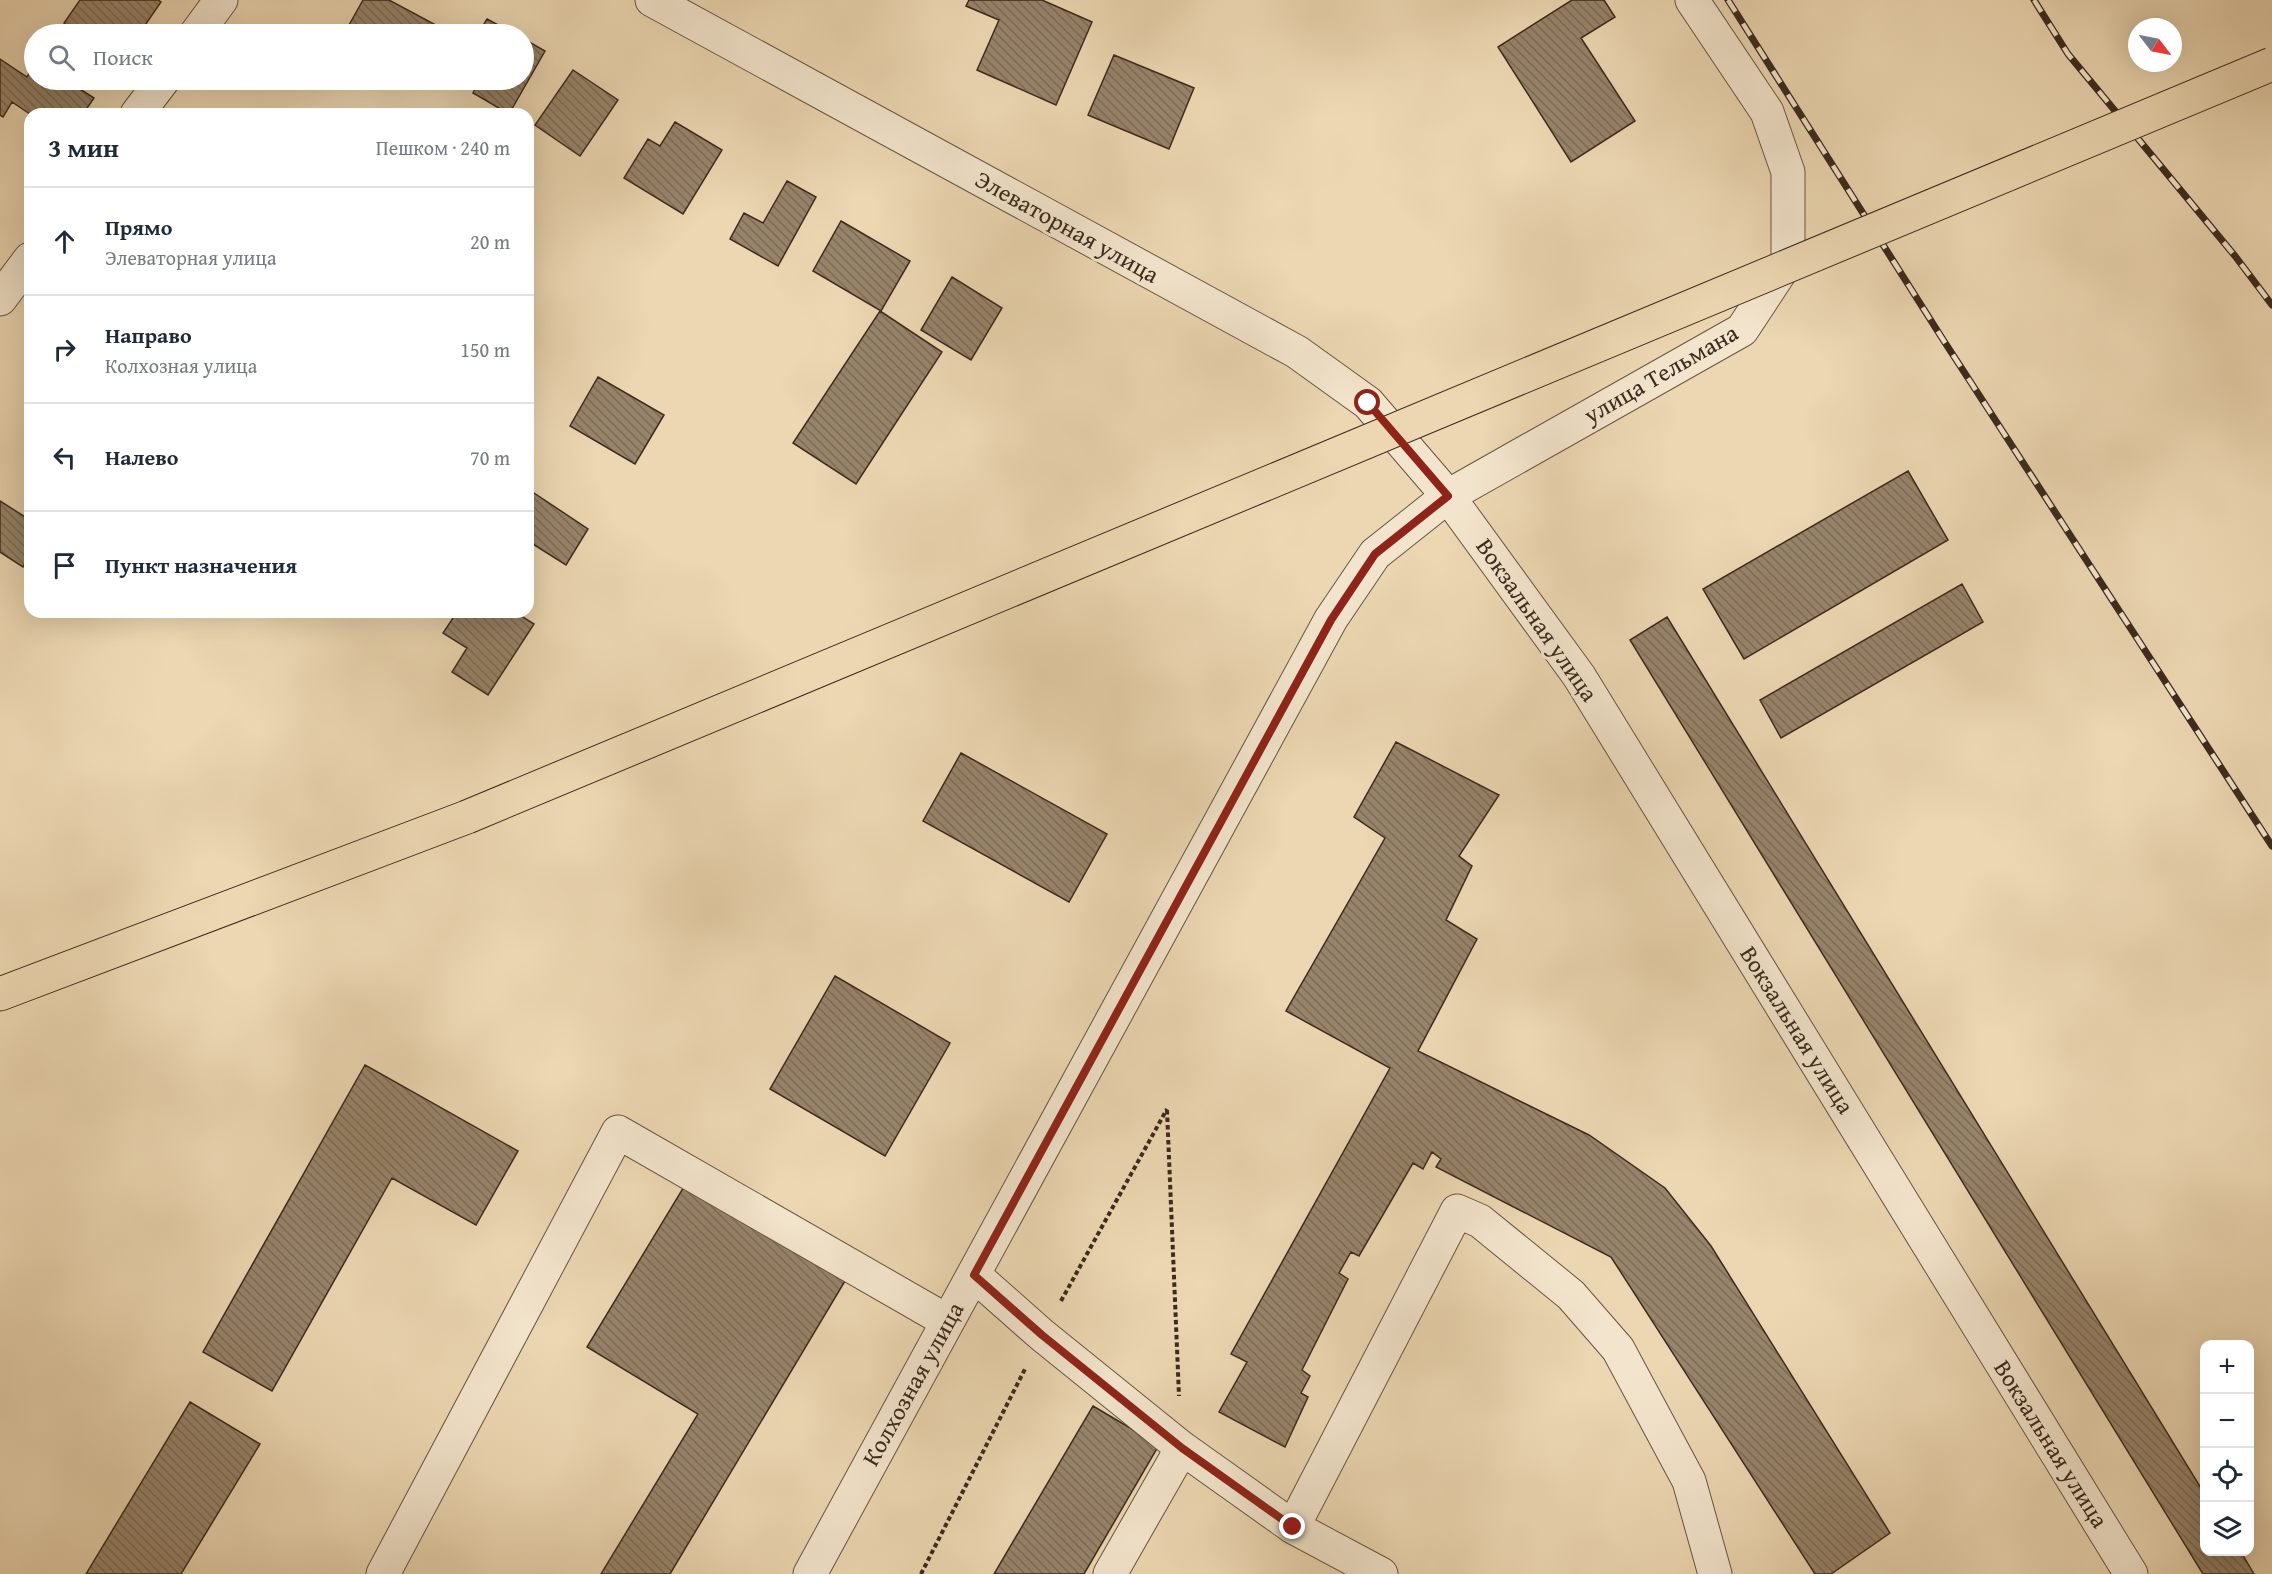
<!DOCTYPE html>
<html lang="ru">
<head>
<meta charset="utf-8">
<style>
	:root { --surface:#fff; --page:#f6f6f7; --text:#1f2937; --muted:#747a83; --line:#e0e1e3 }
	body { margin:0; font-family:"Gentium Book Plus",serif; background:var(--page); color:var(--text) }
	.controls { position:absolute; right:18px; bottom:18px; display:grid; overflow:hidden; border-radius:12px; box-shadow:0 6px 24px #0002 }
	.controls button { width:54px; height:54px; display:grid; place-items:center; padding:0; border:0; border-bottom:2px solid var(--line); background:var(--surface); color:var(--text); font:30px sans-serif }
	.compass { position:absolute; left:2128px; top:18px; width:54px; height:54px; border-radius:50%; background:var(--surface); box-shadow:0 6px 24px #0002; rotate:122deg }
	.stop { position:absolute; width:18px; height:18px; margin:-14px; border:4px solid #8f2418; border-radius:50%; background:#fff }
	.stop.end { background:#8f2418; border-color:#fff; box-shadow:0 2px 6px #0008 }
	.list { margin:0; padding:0; list-style:none }
	h2 { display:flex; justify-content:space-between; align-items:center; height:78px; margin:0; padding:0 24px; font-size:26px }
	h2 small { font-size:20px; font-weight:400; color:var(--muted) }
	.list li { display:grid; grid-template-columns:39px 1fr auto; gap:18px; align-items:center; box-sizing:border-box; height:108px; padding:0 24px; border-top:2px solid var(--line) }
	.list b { display:block; font-size:22px; white-space:nowrap }
	.list p { margin:0; font-size:20px; white-space:nowrap; color:var(--muted) }
	.list em { font-size:20px; font-style:normal; color:var(--muted) }
	.icon { flex:none; width:33px; height:33px; fill:none; stroke:currentColor; stroke-width:2; stroke-linecap:round; stroke-linejoin:round }
	.map { position:relative; flex:none; width:2272px; height:1574px; overflow:hidden }
	.search { position:absolute; background:var(--surface); box-shadow:0 6px 24px #0002; left:24px; top:24px; width:510px; height:66px; display:flex; align-items:center; gap:15px; box-sizing:border-box; padding:0 21px; border-radius:33px; color:var(--muted); font-size:22px }
	.panel { position:absolute; background:var(--surface); box-shadow:0 6px 24px #0002; left:24px; top:108px; width:510px; height:510px; border-radius:18px }
	.map>svg:first-child { display:block }
	.building { fill:url(#building-back-hatch); stroke:#3b2a1e; stroke-width:1.5 }
	.lines { fill:none; stroke-linecap:round; stroke-linejoin:round }
	.minor-casing { stroke:#675543; stroke-width:35 }
	.major-casing { stroke:#3b2a1e; stroke-width:35 }
	.path { stroke:#3b2a1e; stroke-width:4; stroke-dasharray:4.5 3; stroke-linecap:butt }
	.minor { stroke:#f3e5cd; stroke-width:33 }
	.major { stroke:#ecd7b2; stroke-width:33 }
	.rail-casing { stroke:#3b2a1e; stroke-width:7 }
	.rail { stroke:#f3e5cd; stroke-width:4.5; stroke-dasharray:14; stroke-linecap:butt }
	.major-bridge-casing { stroke:#3b2a1e; stroke-width:35; stroke-linecap:butt }
	.major-bridge { stroke:#ecd7b2; stroke-width:33 }
	.route { stroke:#8f2418; stroke-width:8 }
	.labels { text-anchor:middle; stroke-width:6; stroke-linejoin:round; paint-order:stroke }
	.street-label { font-size:24px; fill:#3b2a1e; stroke:#f3e5cd }
</style>
</head>
<body>
<div class="map">
<svg width="2272" height="1574" viewBox="0 0 2272 1574">
	<defs>
		<pattern id="building-back-hatch" width="6" height="6" patternUnits="userSpaceOnUse" patternTransform="scale(1.5)"><rect width="6" height="6" fill="#97846b"/><path d="M-1 5l2 2M0 0l6 6M5-1l2 2" fill="none" stroke="#7c6c57"/></pattern>
	</defs>
	<rect width="100%" height="100%" fill="#ecd7b2"/>
	<filter id="stains"><feTurbulence type="fractalNoise" baseFrequency=".00333" numOctaves="4"/><feColorMatrix values="0 0 0 0 .2 0 0 0 0 .09 0 0 0 0 .02 0 0 0 .5 -.17"/></filter>
	<radialGradient id="worn" r=".72"><stop offset=".6" stop-color="#630" stop-opacity="0"/><stop offset="1" stop-color="#630" stop-opacity=".3"/></radialGradient>
	<path class="building" d="M 80,0 L 158,0 L 161,2 L 139,34 L 80,34 L 64,23 Z
		M 363,0 L 389,0 L 449,32 L 448,34 L 344,34 Z
		M 969,0 L 1042,0 L 1092,22 L 1056,105 L 977,70 L 999,20 L 966,6 Z
		M 1572,0 L 1604,0 L 1615,17 L 1581,38 L 1635,121 L 1571,162 L 1498,47 Z
		M 487,19 L 515,34 L 478,34 Z
		M 524,39 L 545,51 L 509,114 L 473,93 L 480,80 L 524,80 Z
		M 1114,55 L 1194,88 L 1169,149 L 1088,115 Z
		M 0,59 L 27,77 L 34,65 L 34,80 L 66,80 L 94,98 L 83,114 L 30,114 L 12,102 L 3,117 L 0,115 Z
		M 573,70 L 618,100 L 580,156 L 535,125 Z
		M 675,122 L 722,150 L 683,214 L 624,178 L 648,139 L 660,146 Z
		M 787,181 L 816,197 L 778,266 L 730,239 L 744,213 L 763,223 Z
		M 841,221 L 910,261 L 881,311 L 813,271 Z
		M 952,277 L 1002,308 L 971,360 L 921,330 Z
		M 880,311 L 942,352 L 856,484 L 793,443 Z
		M 598,377 L 664,415 L 635,464 L 570,426 Z
		M 1908,471 L 1948,540 L 1744,659 L 1703,589 Z
		M 528,489 L 588,529 L 566,565 L 528,541 Z
		M 0,501 L 30,520 L 30,556 L 23,567 L 0,552 Z
		M 1962,584 L 1983,622 L 1781,738 L 1760,700 Z
		M 457,612 L 515,612 L 534,624 L 488,695 L 452,672 L 467,648 L 443,633 Z
		M 1667,617 L 2204,1493 L 2204,1552 L 2241,1552 L 2254,1574 L 2203,1574 L 1630,640 Z
		M 1396,742 L 1499,795 L 1459,856 L 1472,866 L 1446,920 L 1477,939 L 1418,1051 L 1589,1135 L 1665,1188 L 1711,1246 L 1890,1533 L 1831,1574 L 1815,1574 L 1611,1257 L 1436,1167 L 1441,1159 L 1432,1152 L 1423,1169 L 1413,1163 L 1359,1256 L 1351,1252 L 1339,1273 L 1348,1279 L 1302,1370 L 1310,1376 L 1301,1393 L 1308,1397 L 1285,1447 L 1219,1412 L 1247,1362 L 1231,1354 L 1390,1068 L 1286,1011 L 1385,838 L 1354,817 Z
		M 961,753 L 1107,834 L 1069,902 L 923,821 Z
		M 835,976 L 950,1043 L 885,1156 L 770,1089 Z
		M 365,1065 L 518,1151 L 476,1225 L 392,1178 L 272,1391 L 203,1352 Z
		M 685,1185 L 845,1281 L 670,1574 L 601,1574 L 698,1414 L 587,1347 Z
		M 190,1402 L 260,1444 L 181,1574 L 86,1574 Z
		M 1093,1406 L 1159,1445 L 1084,1574 L 994,1574 Z"/>
	<g class="lines">
		<g class="minor-casing">
			<path id="minor" d="M 652,0 L 1297,352 L 1368,403 L 1448,496 L 1579,676 L 2131,1574
				M 196,34 L 221,0
				M 137,114 L 163,80
				M 0,299 L 30,259
				M 974,1275 L 1042,1335 L 1182,1448 L 1293,1527 L 1457,1211 L 1480,1221 L 1571,1295 L 1618,1349 L 1689,1481 L 1715,1574
				M 1293,1527 L 1381,1574
				M 383,1574 L 618,1132 L 947,1321
				M 810,1574 L 1331,619 L 1375,554 L 1448,496 L 1742,330 L 1788,260 L 1788,172 L 1767,112 L 1692,0
				M 1110,1574 L 1182,1448"/>
		</g>
		<g class="major-casing">
			<path id="major" d="M 0,994 L 467,817"/>
		</g>
		<path class="path" d="M 1167,1110 L 1179,1396
			M 1061,1301 L 1167,1109
			M 921,1574 L 1025,1369"/>
		<use href="#minor" class="minor"/>
		<use href="#major" class="major"/>
		<g class="rail-casing">
			<path id="rail" d="M 1728,0 L 1942,338 L 2272,846
				M 2034,0 L 2068,54 L 2235,256 L 2272,305"/>
		</g>
		<use href="#rail" class="rail"/>
		<g class="major-bridge-casing">
			<path id="major-bridge" d="M 467,817 L 2272,64"/>
		</g>
		<use href="#major-bridge" class="major-bridge"/>
	</g>
	<g class="lines">
		<path class="route" d="M 1293,1527 L 1182,1448 L 1042,1335 L 974,1275 L 1331,620 L 1375,554 L 1448,496 L 1368,403"/>
	</g>
	<g class="labels">
		<g class="street-label">
			<text transform="translate(1067 227) rotate(29)" y="8">Элеваторная улица</text>
			<text transform="translate(1661 374) rotate(-30)" y="8">улица Тельмана</text>
			<text transform="translate(1537 620) rotate(55)" y="8">Вокзальная улица</text>
			<text transform="translate(1797 1030) rotate(58)" y="8">Вокзальная улица</text>
			<text transform="translate(913 1384) rotate(-61)" y="8">Колхозная улица</text>
			<text transform="translate(2051 1444) rotate(58)" y="8">Вокзальная улица</text>
		</g>
	</g>
	<rect width="100%" height="100%" filter="url(#stains)"/>
	<rect width="100%" height="100%" fill="url(#worn)"/>
</svg>
<div class="controls">
<button>+</button>
<button>−</button>
<button><svg class="icon" aria-label="locate" viewBox="0 0 24 24"><circle cx="12" cy="12" r="6"/><path d="M12 2v4M12 18v4M2 12h4M18 12h4"/></svg></button>
<button><svg class="icon" aria-label="layers" viewBox="0 0 24 24"><path d="M12 4l9 5-9 5-9-5zM3 14l9 5 9-5"/></svg></button>
</div>
<svg class="compass" viewBox="-18 -18 36 36"><path d="M0-13l5 13h-10z" fill="#e53935"/><path d="M0 13l5-13h-10z" fill="#747a83"/></svg>
<div class="stop" style="left:1368px;top:403px"></div>
<div class="stop end" style="left:1293px;top:1527px"></div>
<div class="search"><svg class="icon" aria-label="search" viewBox="0 0 24 24"><circle cx="10" cy="10" r="6"/><path d="M15 15l6 6"/></svg>Поиск</div>
<section class="panel">
<h2>3 мин<small>Пешком · 240 m</small></h2>
<ul class="list">
<li><svg class="icon" aria-label="ahead" viewBox="0 0 24 24"><path d="M12 20V5M6 11l6-6 6 6"/></svg><div><b>Прямо</b><p>Элеваторная улица</p></div><em>20 m</em></li>
<li><svg class="icon" aria-label="right" viewBox="0 0 24 24"><path d="M7 20v-9h11M14 6l5 5-5 5"/></svg><div><b>Направо</b><p>Колхозная улица</p></div><em>150 m</em></li>
<li><svg class="icon" aria-label="left" viewBox="0 0 24 24"><path d="M17 20v-9H6M10 6l-5 5 5 5"/></svg><div><b>Налево</b></div><em>70 m</em></li>
<li><svg class="icon" aria-label="arrive" viewBox="0 0 24 24"><path d="M6 21V4h12l-3 4 3 4H6"/></svg><div><b>Пункт назначения</b></div></li>
</ul>
</section>
</div>
</body>
</html>
